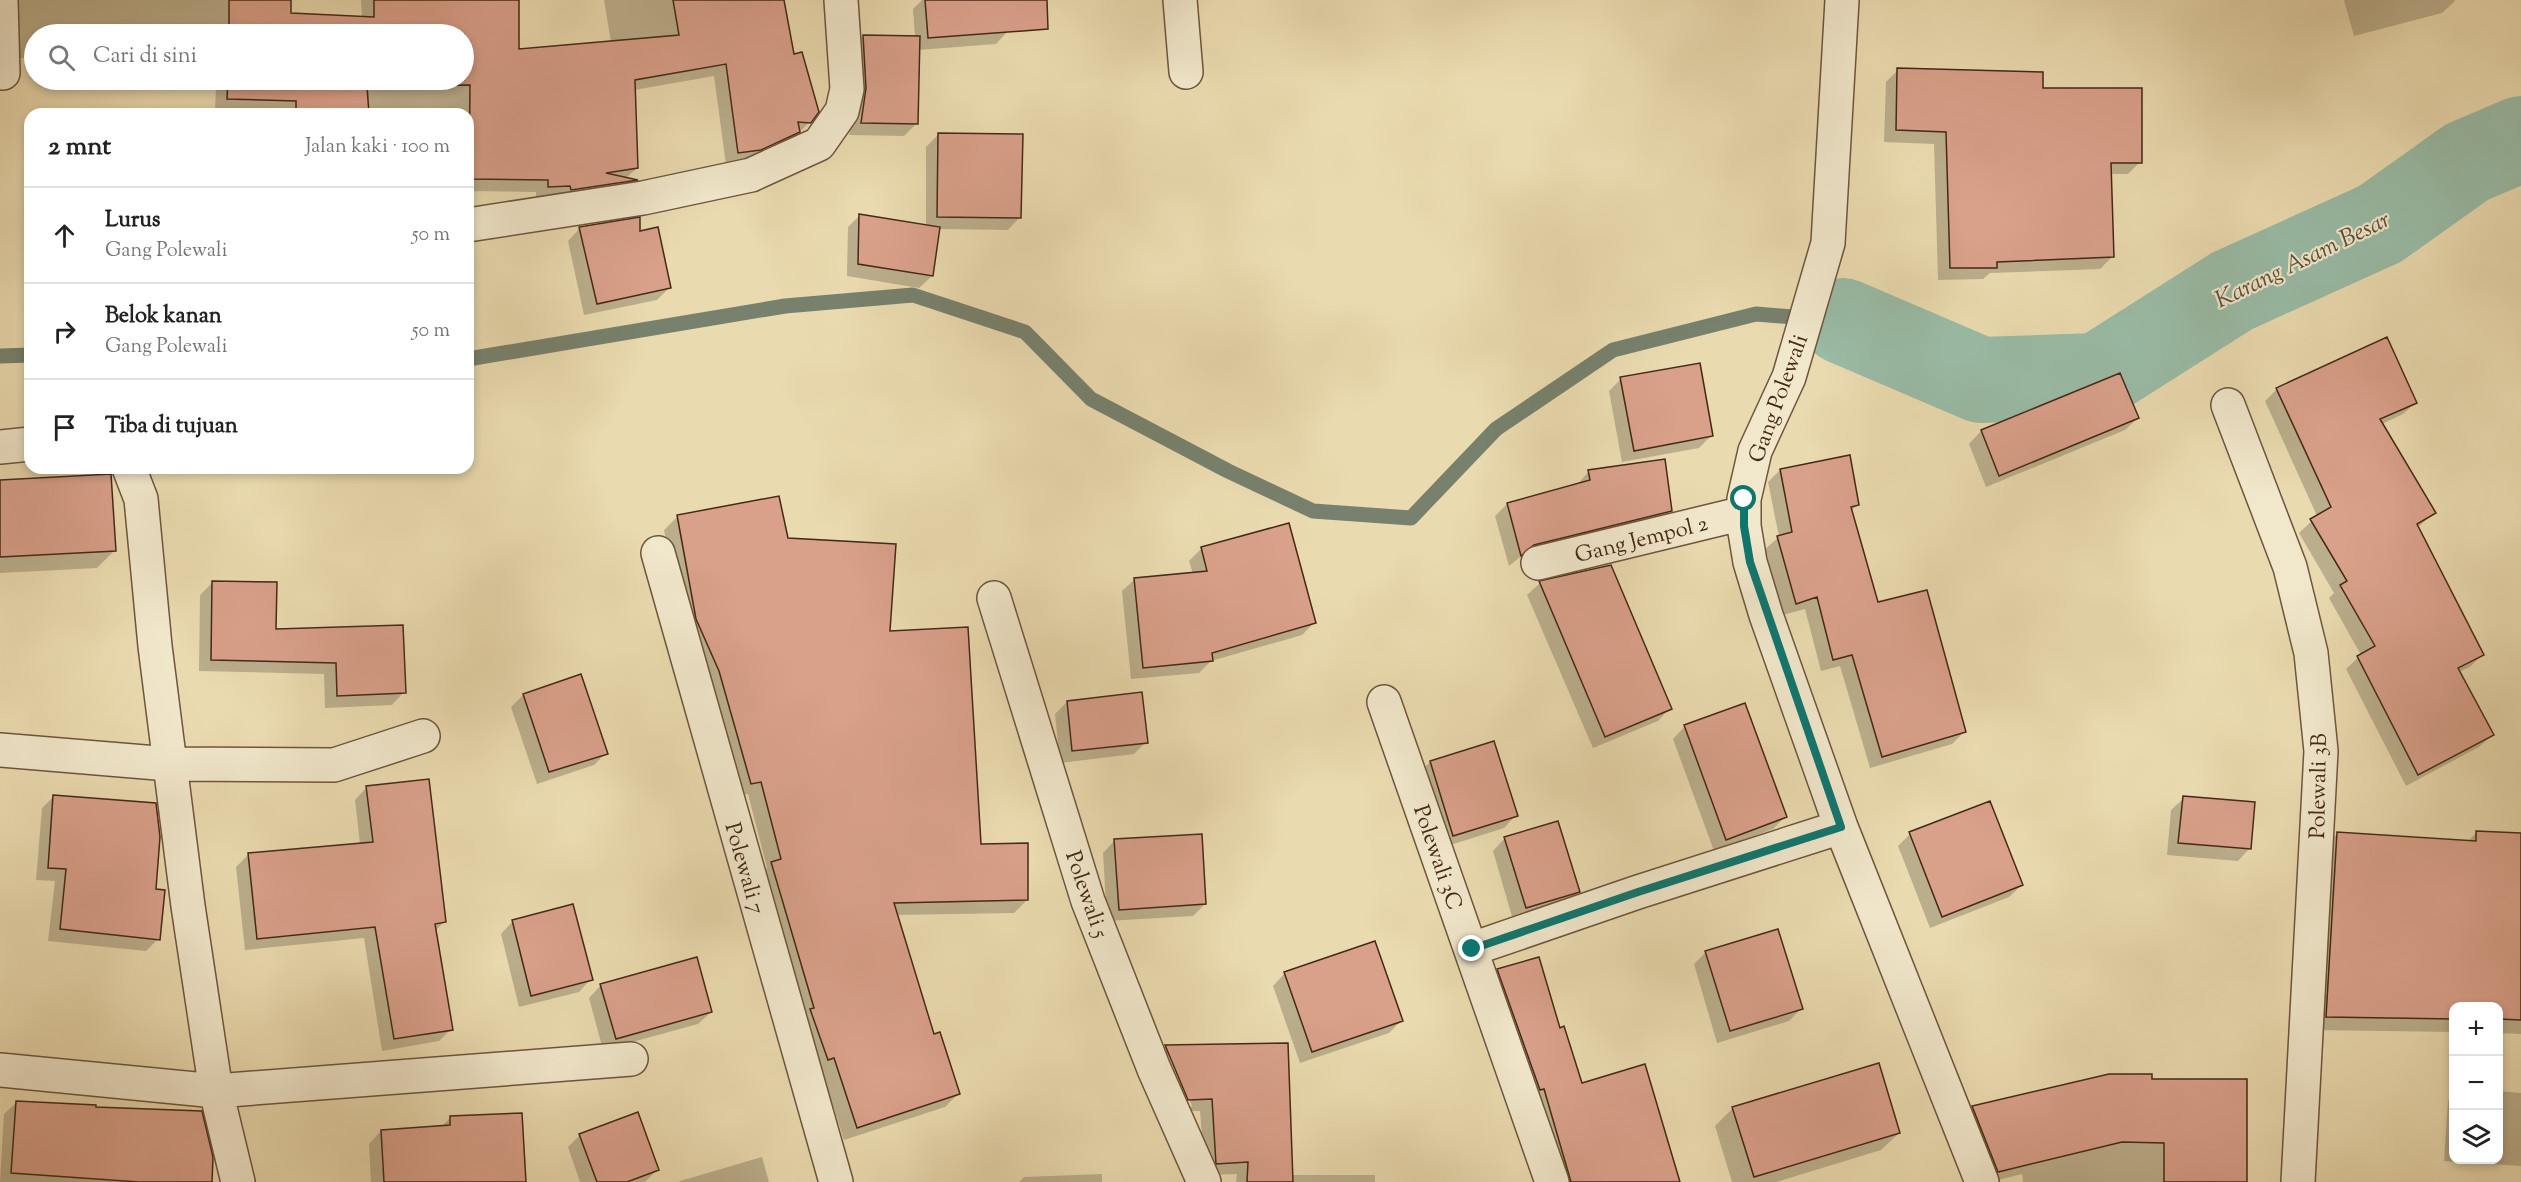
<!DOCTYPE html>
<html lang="id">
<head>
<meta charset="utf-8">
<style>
	:root { --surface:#fff; --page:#f2f2f2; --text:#222; --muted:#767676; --line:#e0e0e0 }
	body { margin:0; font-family:"Sorts Mill Goudy",serif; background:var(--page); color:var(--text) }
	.controls { position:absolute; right:18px; bottom:18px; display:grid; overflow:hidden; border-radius:12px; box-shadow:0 3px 9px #0003 }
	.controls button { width:54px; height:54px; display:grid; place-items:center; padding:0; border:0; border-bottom:2px solid var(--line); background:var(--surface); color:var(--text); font:30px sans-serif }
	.stop { position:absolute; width:18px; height:18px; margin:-14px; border:4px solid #0f766e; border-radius:50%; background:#fff }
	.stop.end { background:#0f766e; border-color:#fff; box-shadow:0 2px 6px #0008 }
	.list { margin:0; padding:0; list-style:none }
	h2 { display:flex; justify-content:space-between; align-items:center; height:78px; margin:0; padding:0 24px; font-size:26px }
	h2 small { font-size:20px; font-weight:400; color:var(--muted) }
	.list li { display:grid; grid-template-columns:39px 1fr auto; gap:18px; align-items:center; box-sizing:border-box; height:96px; padding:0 24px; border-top:2px solid var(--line) }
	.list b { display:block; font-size:22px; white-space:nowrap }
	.list p { margin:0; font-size:20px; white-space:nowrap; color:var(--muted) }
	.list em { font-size:20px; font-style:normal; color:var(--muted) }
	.icon { flex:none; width:33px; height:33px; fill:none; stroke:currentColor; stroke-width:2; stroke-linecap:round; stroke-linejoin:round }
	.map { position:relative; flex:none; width:2521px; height:1182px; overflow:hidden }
	.search { position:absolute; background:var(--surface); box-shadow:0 3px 9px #0003; left:24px; top:24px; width:450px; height:66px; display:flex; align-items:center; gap:15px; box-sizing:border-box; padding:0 21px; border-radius:33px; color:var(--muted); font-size:22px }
	.panel { position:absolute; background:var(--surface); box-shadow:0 3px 9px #0003; left:24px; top:108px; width:450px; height:366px; border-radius:18px }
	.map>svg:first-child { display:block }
	.shadow { fill:#0003; fill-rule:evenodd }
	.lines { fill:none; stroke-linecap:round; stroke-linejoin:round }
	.stream { stroke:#77816d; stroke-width:15 }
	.river { stroke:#99bba6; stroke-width:86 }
	.building { fill:#d9a08a; stroke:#442917; stroke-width:1.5 }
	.minor-casing { stroke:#6e553d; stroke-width:36 }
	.minor { stroke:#f1e7cb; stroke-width:33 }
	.route { stroke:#0f766e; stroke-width:8 }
	.labels { text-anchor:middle; stroke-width:4.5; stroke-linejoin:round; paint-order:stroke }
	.street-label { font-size:22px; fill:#442917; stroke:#f1e7cb }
	.water-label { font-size:24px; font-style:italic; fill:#594e3b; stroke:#f1e7cb }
</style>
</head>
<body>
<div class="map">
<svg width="2521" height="1182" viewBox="0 0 2521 1182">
	<rect width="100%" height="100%" fill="#eadaaf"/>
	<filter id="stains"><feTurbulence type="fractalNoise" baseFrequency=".00333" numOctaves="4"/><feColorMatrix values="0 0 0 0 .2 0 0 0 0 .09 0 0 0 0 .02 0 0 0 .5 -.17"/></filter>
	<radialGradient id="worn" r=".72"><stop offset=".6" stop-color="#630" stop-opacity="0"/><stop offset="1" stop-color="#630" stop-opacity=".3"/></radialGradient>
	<path class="shadow" d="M 2,0 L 289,0 L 289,14 L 362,18 L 361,0 L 517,0 L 517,50 L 611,42 L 604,0 L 783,0 L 793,56 L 810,122 L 786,144 L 747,162 L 726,165 L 714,76 L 634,90 L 637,168 L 625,179 L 635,181 L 624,192 L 536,199 L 536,192 L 468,191 L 468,114 L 222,114 L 222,111 L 215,111 L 216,87 L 85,83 L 85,80 L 464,80 L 464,34 L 34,34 L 34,58 L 9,58 Z
		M 922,0 L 1006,0 L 1008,31 L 996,44 L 918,50 L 917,123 L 904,136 L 849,135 L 854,101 L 851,49 L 863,36 L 915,37 L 913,9 Z
		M 2344,0 L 2454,0 L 2455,1 L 2442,13 L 2354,36 Z
		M 1898,70 L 2140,162 L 2128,174 L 2110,174 L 2112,257 L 2100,269 L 1990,273 L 1983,279 L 1938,280 L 1934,144 L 1884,142 L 1886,82 Z
		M 939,134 L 1020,217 L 1008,230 L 938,229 L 932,276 L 919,288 L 847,276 L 848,227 L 860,215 L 926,226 L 926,147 Z
		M 580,228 L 639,233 L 669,288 L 657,300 L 584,315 L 568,241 Z
		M 2120,375 L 2138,418 L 2125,430 L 1986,487 L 1969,444 L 1981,431 Z
		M 1621,379 L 1711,436 L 1699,448 L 1622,462 L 1609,391 Z
		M 2277,389 L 2416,402 L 2403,414 L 2382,424 L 2434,513 L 2417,528 L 2482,655 L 2470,667 L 2459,672 L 2492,735 L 2479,747 L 2406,786 L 2346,669 L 2361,655 L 2329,598 L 2334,593 L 2299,533 L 2317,516 L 2265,401 Z
		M 1780,470 L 1857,505 L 1850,512 L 1877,604 L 1964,732 L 1952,744 L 1870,768 L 1840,666 L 1821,671 L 1805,609 L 1783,615 L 1765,549 L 1779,537 L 1768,482 Z
		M 1589,471 L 1671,511 L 1658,523 L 1520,557 L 1509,566 L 1495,516 L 1507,504 L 1577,485 Z
		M 0,481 L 115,550 L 97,568 L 0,573 Z
		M 677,517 L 786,539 L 889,632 L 979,845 L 1027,900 L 1014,913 L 896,915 L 933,1036 L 958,1094 L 945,1107 L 844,1140 L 759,876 L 767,868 L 748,794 L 738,796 L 684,633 L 664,530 Z
		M 1202,548 L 1314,623 L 1302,635 L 1211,661 L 1199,673 L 1131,679 L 1122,591 L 1135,579 L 1193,574 L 1189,561 Z
		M 1610,566 L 1670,708 L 1658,721 L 1593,748 L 1527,595 L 1540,583 Z
		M 213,582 L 275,631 L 404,692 L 392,705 L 325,708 L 324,674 L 199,671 L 200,595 Z
		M 523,695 L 606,753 L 594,765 L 537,784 L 511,707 Z
		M 1067,702 L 1146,742 L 1134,754 L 1060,763 L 1055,714 Z
		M 1685,726 L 1785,817 L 1773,829 L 1714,851 L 1673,739 Z
		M 1430,762 L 1516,815 L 1504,828 L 1441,848 L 1418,774 Z
		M 367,787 L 444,922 L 435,931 L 451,1029 L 439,1041 L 382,1051 L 364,938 L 245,950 L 236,867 L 249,854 L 360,844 L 355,800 Z
		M 54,796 L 155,890 L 158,939 L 146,951 L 48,941 L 55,881 L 36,880 L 42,808 Z
		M 2184,798 L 2250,848 L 2238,861 L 2167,855 L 2171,810 Z
		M 2477,832 L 2521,834 L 2521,1034 L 2498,1033 L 2498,1006 L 2454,1006 L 2454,1032 L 2312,1030 L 2323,847 L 2338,833 L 2467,842 Z
		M 1910,834 L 2022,885 L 2009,897 L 1930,928 L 1898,846 Z
		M 1505,838 L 1578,892 L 1566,904 L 1513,920 L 1493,851 Z
		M 1115,840 L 1205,904 L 1193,916 L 1107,921 L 1103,853 Z
		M 513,921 L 591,979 L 579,992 L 519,1007 L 501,934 Z
		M 1706,952 L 1801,1009 L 1789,1021 L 1717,1043 L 1694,964 Z
		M 1498,971 L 1559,1030 L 1581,1085 L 1678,1182 L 1551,1182 L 1483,986 Z
		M 1285,973 L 1401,1021 L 1389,1033 L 1300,1063 L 1273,986 Z
		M 601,985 L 711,1012 L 698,1024 L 603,1050 L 589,998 Z
		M 1166,1046 L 1291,1175 L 1375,1175 L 1375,1182 L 1236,1182 L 1237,1174 L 1205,1175 L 1200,1111 L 1176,1111 L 1154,1058 ZM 1168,1056 L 1172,1056 L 1192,1106 L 1190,1107 Z
		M 2151,1081 L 2245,1081 L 2247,1182 L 2023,1182 L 2022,1174 L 1990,1182 L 1961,1120 L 1973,1107 Z
		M 2498,1091 L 2521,1093 L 2521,1166 L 2444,1161 L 2448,1101 L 2454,1095 L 2454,1160 L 2498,1160 Z
		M 17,1102 L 210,1182 L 0,1182 L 4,1114 Z
		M 1733,1108 L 1899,1133 L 1881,1150 L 1776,1182 L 1732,1182 L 1715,1126 Z
		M 450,1118 L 524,1182 L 371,1182 L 369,1144 L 381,1131 L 441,1127 Z
		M 580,1135 L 657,1170 L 645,1182 L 580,1182 L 568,1147 Z
		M 762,1157 L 769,1182 L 679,1182 L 680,1181 Z
		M 1102,1174 L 1102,1182 L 1019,1182 L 1024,1177 Z"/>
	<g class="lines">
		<path class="stream" d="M 0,356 L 30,355
			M 468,359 L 785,306 L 913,295 L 1025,332 L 1091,399 L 1228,471 L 1313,511 L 1411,518 L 1496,429 L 1613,350 L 1756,314 L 1843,321"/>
		<path class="river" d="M 1843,321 L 1981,380 L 2098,376 L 2232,291 L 2380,224 L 2467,162 L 2521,139"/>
	</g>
	<path class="building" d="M 229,0 L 291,0 L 291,13 L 374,17 L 374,0 L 519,0 L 519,49 L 679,35 L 673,0 L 784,0 L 794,54 L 802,52 L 819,112 L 811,123 L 798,122 L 800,132 L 761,150 L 738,153 L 726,64 L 635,80 L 638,168 L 606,173 L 638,180 L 571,190 L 570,186 L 548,187 L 548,180 L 469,179 L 470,85 L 367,86 L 369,114 L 296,114 L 296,101 L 227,99 L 228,80 L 464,80 L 464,34 L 229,34 Z
		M 925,0 L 1047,0 L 1048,29 L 928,38 Z
		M 863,35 L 920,36 L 918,124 L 861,123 L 866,88 Z
		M 1897,68 L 2043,72 L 2043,88 L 2142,88 L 2142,163 L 2111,163 L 2114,257 L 1997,262 L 1997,268 L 1950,268 L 1946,132 L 1896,130 Z
		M 938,133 L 1023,134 L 1021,218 L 937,217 Z
		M 859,214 L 940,227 L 933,276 L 858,264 Z
		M 640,217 L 640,231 L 658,227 L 671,288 L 597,304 L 579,227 Z
		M 2387,337 L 2417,403 L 2380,419 L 2436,513 L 2417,524 L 2484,655 L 2458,668 L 2494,735 L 2418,775 L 2357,656 L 2375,646 L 2340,585 L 2347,581 L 2310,519 L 2331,507 L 2276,388 Z
		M 1700,363 L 1713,436 L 1634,451 L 1620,377 Z
		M 2120,373 L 2139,418 L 1999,476 L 1981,430 Z
		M 1850,455 L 1859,505 L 1851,507 L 1878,602 L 1927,590 L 1966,732 L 1882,757 L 1852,655 L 1833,660 L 1817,597 L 1796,604 L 1777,536 L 1792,532 L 1780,469 Z
		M 1665,459 L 1672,511 L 1534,545 L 1521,556 L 1507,503 L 1590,480 L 1588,470 Z
		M 111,474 L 116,551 L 0,557 L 0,480 Z
		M 779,496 L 788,538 L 896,544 L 890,631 L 968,627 L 981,844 L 1028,843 L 1028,900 L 894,903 L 934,1034 L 940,1032 L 960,1094 L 857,1128 L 834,1058 L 828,1060 L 810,1009 L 814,1008 L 771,862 L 781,859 L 761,782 L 751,784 L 719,671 L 696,619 L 677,515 Z
		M 1289,523 L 1316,623 L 1212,653 L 1213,661 L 1143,668 L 1134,578 L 1207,571 L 1201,547 Z
		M 1611,565 L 1672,709 L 1605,737 L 1539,581 Z
		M 212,581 L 277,582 L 276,629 L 403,625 L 406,693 L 337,696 L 336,663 L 211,660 Z
		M 581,674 L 608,754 L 549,772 L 523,694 Z
		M 1142,692 L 1148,743 L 1072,751 L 1067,701 Z
		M 1745,703 L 1787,817 L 1726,840 L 1684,725 Z
		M 1494,741 L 1518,816 L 1453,836 L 1430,761 Z
		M 429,779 L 446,922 L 435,924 L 453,1030 L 394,1039 L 375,927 L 257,939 L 248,853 L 373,842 L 366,786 Z
		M 53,795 L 156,803 L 160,837 L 156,889 L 165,890 L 160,940 L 60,929 L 66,869 L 48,868 Z
		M 2183,796 L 2255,802 L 2251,849 L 2178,843 Z
		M 1990,801 L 2023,885 L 1942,917 L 1909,832 Z
		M 1558,821 L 1580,892 L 1526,908 L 1504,837 Z
		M 2476,831 L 2521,833 L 2521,1020 L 2499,1019 L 2499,1006 L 2454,1006 L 2454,1019 L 2326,1017 L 2337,832 L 2476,841 Z
		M 1202,834 L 1206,904 L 1119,910 L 1114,839 Z
		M 573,904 L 593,980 L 531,996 L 512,920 Z
		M 1778,929 L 1803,1009 L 1730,1031 L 1705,951 Z
		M 1375,941 L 1403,1021 L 1312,1052 L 1284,972 Z
		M 697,957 L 712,1012 L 616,1039 L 600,984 Z
		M 1539,957 L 1560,1028 L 1564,1026 L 1582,1083 L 1645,1064 L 1680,1182 L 1571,1182 L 1544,1089 L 1540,1090 L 1497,969 Z
		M 1288,1043 L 1293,1182 L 1247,1182 L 1248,1162 L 1216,1164 L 1212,1099 L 1188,1100 L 1165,1045 Z
		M 1879,1063 L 1900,1133 L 1754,1177 L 1732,1107 Z
		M 2109,1074 L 2152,1074 L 2152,1079 L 2247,1079 L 2247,1182 L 2164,1182 L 2164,1143 L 2122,1142 L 1998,1172 L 1972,1106 Z
		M 16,1101 L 96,1105 L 96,1107 L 202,1111 L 213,1157 L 212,1182 L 139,1182 L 11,1173 Z
		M 638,1112 L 659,1170 L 627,1182 L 597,1182 L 579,1134 Z
		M 522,1113 L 526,1182 L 384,1182 L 381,1130 L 450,1125 L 450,1116 Z"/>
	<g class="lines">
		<g class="minor-casing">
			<path id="minor" d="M 1,0 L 3,73
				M 1180,0 L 1186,72
				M 1842,0 L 1828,243 L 1789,377 L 1755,451 L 1744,499 L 1744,526 L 1750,562 L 1766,615 L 1841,827 L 1982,1182
				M 468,225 L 643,198 L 751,175 L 819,144 L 842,111 L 847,89 L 841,0
				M 2228,405 L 2290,567 L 2311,653 L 2321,751 L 2298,1182
				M 0,447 L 30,444
				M 129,468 L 141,499 L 155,646 L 188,906 L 216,1091 L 238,1182
				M 658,553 L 836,1182
				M 1538,563 L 1744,513
				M 994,598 L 1088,901 L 1154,1069 L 1204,1182
				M 1384,702 L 1552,1182
				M 0,750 L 169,764 L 334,765 L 423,736
				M 1472,949 L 1638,892 L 1841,827
				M 0,1070 L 216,1091 L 631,1059"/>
		</g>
		<use href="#minor" class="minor"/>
	</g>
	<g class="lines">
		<path class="route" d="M 1472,949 L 1638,892 L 1841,827 L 1750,562 L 1744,526 L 1744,499"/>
	</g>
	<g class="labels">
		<g class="street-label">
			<text transform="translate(1777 398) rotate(-70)" y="8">Gang Polewali</text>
			<text transform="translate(1641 538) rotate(-14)" y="8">Gang Jempol 2</text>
			<text transform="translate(2317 786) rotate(-89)" y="8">Polewali 3B</text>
			<text transform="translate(1439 857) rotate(71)" y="8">Polewali 3C</text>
			<text transform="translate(746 868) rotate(74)" y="8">Polewali 7</text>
			<text transform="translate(1088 894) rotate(71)" y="8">Polewali 5</text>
		</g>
		<g class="water-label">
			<text transform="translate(2302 259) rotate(-26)" y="8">Karang Asam Besar</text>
		</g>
	</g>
	<rect width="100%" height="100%" filter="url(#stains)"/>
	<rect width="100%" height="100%" fill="url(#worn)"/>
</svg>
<div class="controls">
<button>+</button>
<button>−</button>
<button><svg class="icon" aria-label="layers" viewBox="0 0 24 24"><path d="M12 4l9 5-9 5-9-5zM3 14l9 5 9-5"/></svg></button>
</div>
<div class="stop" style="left:1744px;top:499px"></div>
<div class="stop end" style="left:1472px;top:949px"></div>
<div class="search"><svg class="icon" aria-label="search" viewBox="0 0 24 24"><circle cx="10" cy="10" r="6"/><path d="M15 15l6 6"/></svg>Cari di sini</div>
<section class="panel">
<h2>2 mnt<small>Jalan kaki · 100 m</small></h2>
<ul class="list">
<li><svg class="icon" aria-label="ahead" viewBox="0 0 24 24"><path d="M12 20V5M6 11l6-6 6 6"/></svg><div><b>Lurus</b><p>Gang Polewali</p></div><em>50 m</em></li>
<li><svg class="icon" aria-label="right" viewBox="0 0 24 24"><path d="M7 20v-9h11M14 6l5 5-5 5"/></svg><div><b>Belok kanan</b><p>Gang Polewali</p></div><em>50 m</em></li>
<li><svg class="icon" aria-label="arrive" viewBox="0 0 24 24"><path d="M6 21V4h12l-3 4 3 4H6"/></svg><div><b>Tiba di tujuan</b></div></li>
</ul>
</section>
</div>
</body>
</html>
